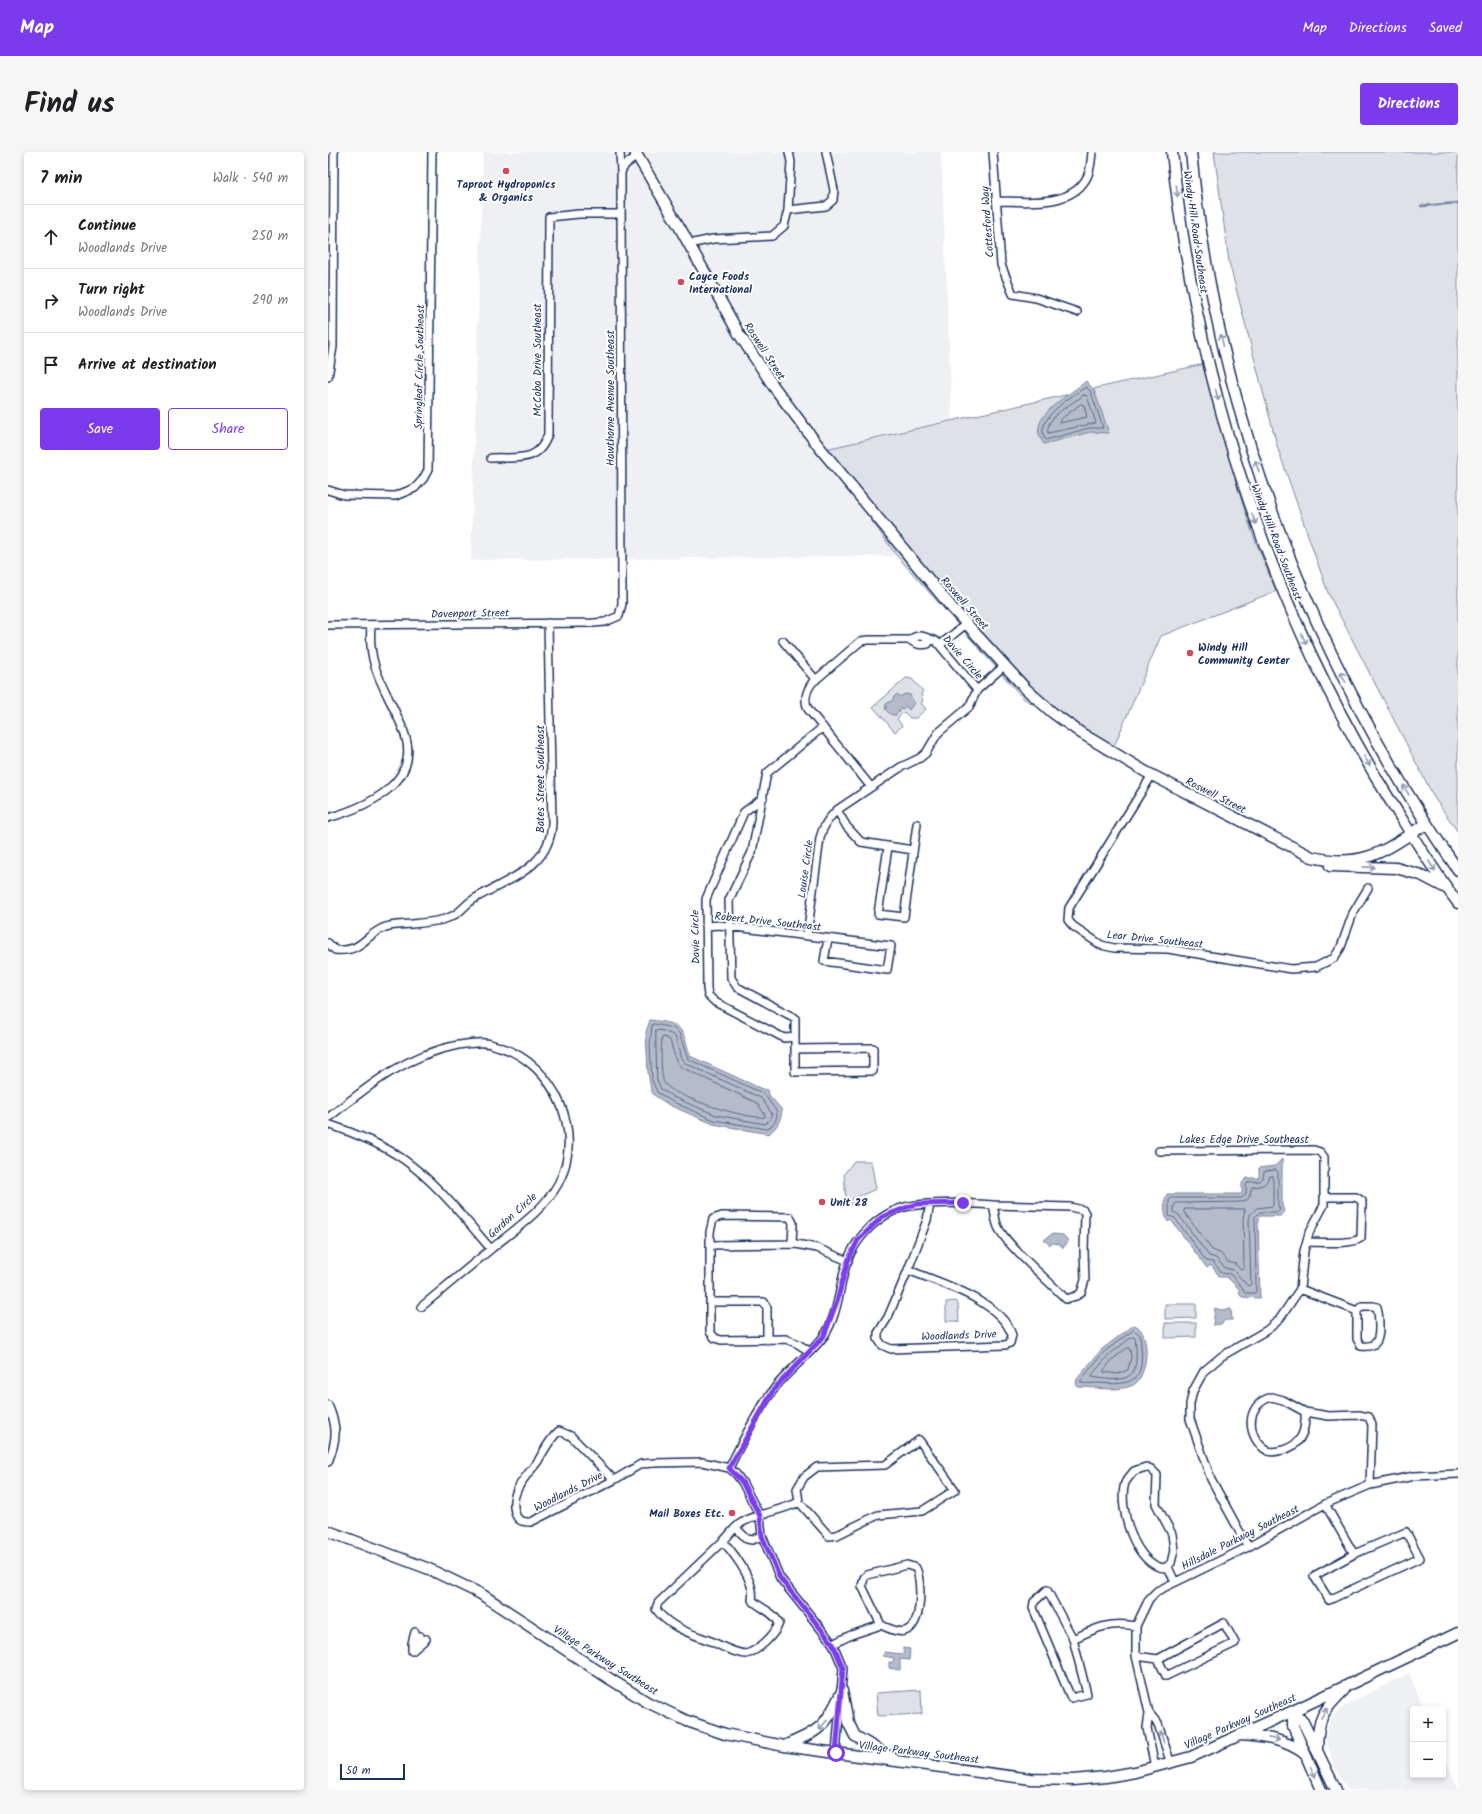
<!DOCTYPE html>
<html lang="en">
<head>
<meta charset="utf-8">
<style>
	:root { --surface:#fff; --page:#f6f6f6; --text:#202124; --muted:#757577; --line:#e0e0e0; --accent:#7c3aed }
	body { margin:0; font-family:Kalam,sans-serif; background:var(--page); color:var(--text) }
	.controls { position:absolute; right:12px; bottom:12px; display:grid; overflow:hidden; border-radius:4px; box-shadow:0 2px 6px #0003 }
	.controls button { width:36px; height:36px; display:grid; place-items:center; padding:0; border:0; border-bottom:1px solid var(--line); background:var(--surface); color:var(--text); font:20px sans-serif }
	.scale { position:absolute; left:12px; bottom:10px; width:65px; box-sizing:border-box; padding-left:4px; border:2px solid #1b2f5e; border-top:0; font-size:11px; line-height:14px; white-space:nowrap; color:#1b2f5e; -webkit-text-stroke:3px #fff; paint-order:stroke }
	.stop { position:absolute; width:12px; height:12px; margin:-9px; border:3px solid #7c3aed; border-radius:50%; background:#fff }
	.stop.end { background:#7c3aed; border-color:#fff; box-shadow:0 1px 4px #0008 }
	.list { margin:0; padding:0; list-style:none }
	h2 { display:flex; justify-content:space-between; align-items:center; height:52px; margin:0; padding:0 16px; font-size:17px }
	h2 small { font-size:13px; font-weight:400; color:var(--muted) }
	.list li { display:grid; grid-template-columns:26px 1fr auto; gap:12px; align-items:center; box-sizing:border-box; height:64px; padding:0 16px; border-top:1px solid var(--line) }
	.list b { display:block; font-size:15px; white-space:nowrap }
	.list p { margin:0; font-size:13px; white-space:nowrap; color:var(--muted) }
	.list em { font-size:13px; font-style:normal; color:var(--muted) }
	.actions { display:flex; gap:8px; padding:12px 16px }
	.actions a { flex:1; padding:9px 0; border:1px solid var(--accent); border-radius:4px; text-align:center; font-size:14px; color:var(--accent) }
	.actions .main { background:var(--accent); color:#fff }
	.icon { flex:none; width:22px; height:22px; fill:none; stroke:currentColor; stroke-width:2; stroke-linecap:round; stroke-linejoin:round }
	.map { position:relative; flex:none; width:1130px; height:1638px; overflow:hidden; border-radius:4px }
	header { display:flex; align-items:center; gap:24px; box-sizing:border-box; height:56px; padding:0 20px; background:var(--accent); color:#fff }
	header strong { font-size:19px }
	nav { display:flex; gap:22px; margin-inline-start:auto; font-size:14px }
	.intro { display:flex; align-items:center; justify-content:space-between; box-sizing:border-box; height:96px; padding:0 24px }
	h1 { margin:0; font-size:28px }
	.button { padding:10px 18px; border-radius:4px; background:var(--accent); color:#fff; font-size:14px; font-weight:700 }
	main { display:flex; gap:24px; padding:0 24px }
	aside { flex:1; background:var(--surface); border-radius:4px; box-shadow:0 2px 6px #0003 }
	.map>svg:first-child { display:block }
	.built { fill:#eff0f4 }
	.green { fill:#dee1e7; stroke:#7c88a2; fill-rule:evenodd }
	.water { fill:#b5bbca; stroke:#77839f }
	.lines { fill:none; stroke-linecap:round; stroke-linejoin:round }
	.shore { stroke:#596789; stroke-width:1 }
	.stream { stroke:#77839f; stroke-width:2.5 }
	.street-casing { stroke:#1b2f5e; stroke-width:10 }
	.secondary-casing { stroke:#1b2f5e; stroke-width:13 }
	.street { stroke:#fff; stroke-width:7 }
	.secondary { stroke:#fff; stroke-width:10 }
	.oneway { stroke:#8d97ae }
	.route { stroke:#7c3aed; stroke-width:5 }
	.poi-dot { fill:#d1495b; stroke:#fff; stroke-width:1.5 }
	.labels { text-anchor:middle; stroke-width:4; stroke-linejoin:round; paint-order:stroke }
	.poi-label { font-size:11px; font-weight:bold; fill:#1b2f5e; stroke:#fff; text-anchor:start }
	.street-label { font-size:11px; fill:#1b2f5e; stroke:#fff }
</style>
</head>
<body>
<header>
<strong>Map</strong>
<nav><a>Map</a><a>Directions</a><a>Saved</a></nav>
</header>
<div class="intro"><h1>Find us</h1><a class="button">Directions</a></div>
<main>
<aside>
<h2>7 min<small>Walk · 540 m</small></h2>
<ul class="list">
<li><svg class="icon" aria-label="ahead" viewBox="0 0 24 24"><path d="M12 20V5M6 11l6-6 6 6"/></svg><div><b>Continue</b><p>Woodlands Drive</p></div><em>250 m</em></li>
<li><svg class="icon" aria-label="right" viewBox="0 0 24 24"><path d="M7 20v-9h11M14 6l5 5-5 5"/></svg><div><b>Turn right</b><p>Woodlands Drive</p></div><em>290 m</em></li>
<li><svg class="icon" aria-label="arrive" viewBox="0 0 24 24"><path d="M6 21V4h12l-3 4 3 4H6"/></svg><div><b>Arrive at destination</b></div></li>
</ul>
<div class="actions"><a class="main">Save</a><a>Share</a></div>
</aside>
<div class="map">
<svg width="1130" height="1638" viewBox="0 0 1130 1638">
	<rect width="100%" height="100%" fill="#fff"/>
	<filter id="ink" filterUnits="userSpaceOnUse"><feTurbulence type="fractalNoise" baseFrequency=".025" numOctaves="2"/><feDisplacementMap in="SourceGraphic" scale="8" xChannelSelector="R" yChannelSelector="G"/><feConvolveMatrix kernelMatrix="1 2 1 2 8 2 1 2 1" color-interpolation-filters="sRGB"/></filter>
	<g filter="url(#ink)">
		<path class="built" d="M 155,0 L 613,0 L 624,268 L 494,298 L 569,404 L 143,408 Z
			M 1081,1521 L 1096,1557 L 1085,1557 L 1085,1623 L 1115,1623 L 1115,1600 L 1130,1638 L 1020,1638 L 1007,1616 L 997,1586 L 1002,1568 L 1010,1559 L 1020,1552 Z"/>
		<path class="green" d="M 886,0 L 1130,0 L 1130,680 L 1107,647 L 1000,441 L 950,297 L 901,110 Z
			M 876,212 L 911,340 L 925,383 L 948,439 L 833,484 L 784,599 L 695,546 L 569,404 L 493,298 Z
			M 578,526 L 584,527 L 595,539 L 593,542 L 595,549 L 593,551 L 598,557 L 588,566 L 582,566 L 576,560 L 569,567 L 574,574 L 567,580 L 545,555 ZM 577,542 L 582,543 L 571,558 L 572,560 L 563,563 L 557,556 L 566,547 L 565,546 L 572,545 Z
			M 526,1009 L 543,1009 L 548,1037 L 522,1048 L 524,1052 L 521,1054 L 518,1050 L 516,1022 Z
			M 628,1149 L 630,1151 L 631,1171 L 629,1169 L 618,1169 L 618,1150 Z
			M 837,1152 L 868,1152 L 868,1166 L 837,1167 Z
			M 837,1171 L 868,1171 L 868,1185 L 837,1186 Z
			M 593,1538 L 594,1562 L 550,1564 L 548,1541 Z"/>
		<path class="water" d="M 758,229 L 766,238 L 781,281 L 762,280 L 716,292 C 695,266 741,244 758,229 Z
			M 569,542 L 572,545 L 577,542 L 582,543 L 586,551 L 581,558 L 578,554 L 574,557 L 573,556 L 567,564 L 565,562 L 563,563 L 557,557 L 559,555 L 557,553 L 566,547 L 565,546 Z
			M 322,868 C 353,872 354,873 362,904 L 434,937 L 440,938 L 441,943 L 454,958 C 453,969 449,975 441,982 L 385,972 L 341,953 L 326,943 L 323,938 L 320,920 L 318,880 Z
			M 954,1007 L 954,1053 L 956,1059 L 952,1064 L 933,1064 L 930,1067 L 932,1146 L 914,1145 L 912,1143 L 911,1137 L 899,1125 L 892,1125 L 883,1113 L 879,1116 L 843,1068 L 840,1070 C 836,1062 835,1049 839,1042 L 914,1042 L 914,1031 L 919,1026 L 931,1026 L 931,1016 L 947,1014 Z
			M 724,1082 L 735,1083 L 741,1089 L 735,1096 L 731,1092 L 725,1091 L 722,1093 L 716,1088 Z
			M 887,1156 L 893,1158 L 903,1157 L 904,1168 L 897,1168 L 893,1172 L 885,1173 Z
			M 806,1173 C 824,1178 821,1228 803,1234 C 787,1240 767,1235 750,1235 L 748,1232 L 749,1227 L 774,1197 Z
			M 576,1496 L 582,1497 L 581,1508 L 572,1507 L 572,1518 L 561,1516 L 561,1510 L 565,1510 L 566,1506 L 555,1504 L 556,1500 L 575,1502 Z"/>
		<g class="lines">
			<path class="shore" d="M 758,235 L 763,240 L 775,276 L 761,276 L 718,288 C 703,269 745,243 758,235 Z
				M 756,243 L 759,244 L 768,271 L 720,281 C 717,264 744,252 756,243 Z
				M 753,252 L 756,253 L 759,265 L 731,271 L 732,268 Z
				M 326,872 L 345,876 L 351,881 L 360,907 L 436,942 L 449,960 C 449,968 446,974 439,977 L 386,968 L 343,949 L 329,940 L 324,928 L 322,893 L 324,873 Z
				M 328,878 L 336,879 L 347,884 L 353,907 L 357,911 L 433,946 L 444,962 L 443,966 L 437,972 L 388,963 L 345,945 L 333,937 L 329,928 Z
				M 336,885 L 342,888 L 348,909 L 353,915 L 429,951 L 437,963 L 437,965 C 421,968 346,945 337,932 C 332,926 333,895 334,886 Z
				M 948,1018 L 950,1020 L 950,1053 L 952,1058 L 950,1060 L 932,1060 L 927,1065 L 928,1140 L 926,1141 L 917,1141 L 914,1135 L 902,1122 L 894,1121 L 885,1110 L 878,1109 L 847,1066 L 841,1064 L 841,1048 L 843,1046 L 914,1046 L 918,1042 L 918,1033 L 920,1030 L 932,1029 L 935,1026 L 936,1020 Z
				M 945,1024 L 945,1054 L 929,1056 L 923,1061 L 921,1067 L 923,1132 L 920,1134 L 905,1118 L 897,1116 L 888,1106 L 881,1104 L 851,1063 L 846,1060 L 846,1053 L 848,1051 L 915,1050 L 921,1046 L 924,1035 C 933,1034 938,1034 941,1025 Z
				M 857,1057 L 917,1057 L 915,1066 L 916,1117 L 913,1118 L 907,1112 L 900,1110 L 892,1101 L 884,1098 L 856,1060 Z
				M 806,1178 L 812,1183 C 816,1221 815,1235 772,1231 C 766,1231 759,1232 753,1231 L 753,1228 L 776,1200 Z
				M 804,1185 L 807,1186 C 812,1226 803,1232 764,1225 L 764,1223 L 780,1204 Z
				M 799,1196 L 802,1197 L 803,1206 L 800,1218 L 790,1222 L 776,1220 L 776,1218 L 784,1208 Z"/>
			<path class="stream" d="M 1093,54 L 1130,51"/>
			<g class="street-casing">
				<path id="street" d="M 665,0 L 673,113 L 685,142 L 708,146 L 749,160
					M 293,20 L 297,13 L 309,4
					M 669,49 C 697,49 741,56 758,27 C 763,19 763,9 764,0
					M 460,58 L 498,54 L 505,48 L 506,38 L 498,0
					M 361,92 L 385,87 L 444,84 L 456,74 L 460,58 L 463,10 L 461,0
					M 0,225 L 5,195 L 6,0
					M 163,306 C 190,305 211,311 220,282 L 221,65 L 251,62 L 293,62
					M 0,338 L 16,343 L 67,344 L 87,336 L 95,327 L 100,318 L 104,0
					M 0,473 L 266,471 L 277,470 L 291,464 L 294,452 L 293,20 L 292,0
					M 582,488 C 591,480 598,486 608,489 L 649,538
					M 455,489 L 488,528
					M 612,493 L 638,472
					M 824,623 L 741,756 L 740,768 L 745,774 L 773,793 L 786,796 L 840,797 L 858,800 L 963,817 L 988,815 L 1006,806 L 1013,795 L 1025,761 L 1040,736
					M 543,635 L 480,557 C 476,549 478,539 484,531 L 533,489 L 540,488 L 582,488 C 588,493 593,493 600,492 L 603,488
					M 435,646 L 416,660 L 378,747 L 379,837 L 380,843 L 387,850 L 456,886 L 467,885
					M 509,658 L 519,675 L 533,690 L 585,698
					M 0,666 C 38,655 95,631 76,580 C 61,540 39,519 43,474
					M 560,695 L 550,762 L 576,765 L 589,672
					M 378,774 L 391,773 L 563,794 L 559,818 L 496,809 L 500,787
					M 479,784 L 492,686 C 495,674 500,667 509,658 L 573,615 L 592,606 L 598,601 L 610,581 L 641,555 L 649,538 L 676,514
					M 0,791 L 7,798 C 34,800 34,786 55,776 C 65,772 73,773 84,772 C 95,771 106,770 117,767 C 134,762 134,754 146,747 C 179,727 222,717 224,671 L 220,471
					M 467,897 L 545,896 L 545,919 L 467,920 L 467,866 L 409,835 L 403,826 L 401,748 L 424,700 L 439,621 L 495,575
					M 0,966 C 40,934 78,903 130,893 C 138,892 149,890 157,891 C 162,891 167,894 172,895 C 226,912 258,980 230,1032 C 215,1059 186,1078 163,1097 C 140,1116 117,1135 93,1155
					M 0,972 C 26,981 52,991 75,1007 C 109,1031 136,1066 163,1097
					M 831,999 L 986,998 L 992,1000 L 996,1005 L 996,1053 L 981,1081 L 976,1099 L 972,1137 L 951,1168 L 939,1178 L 894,1204 L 876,1219 L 865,1239 L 862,1252 L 862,1267 L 883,1327 L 920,1395
					M 665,1053 L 742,1055 L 755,1058 L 757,1061 L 756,1099 L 757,1128 L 753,1141 L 748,1144 L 738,1147 L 731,1140 C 714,1123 682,1096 671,1077 C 667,1070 667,1061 665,1053 Z
					M 979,1090 C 992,1090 1023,1093 1033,1086 L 1034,1049 L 1028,1045 L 996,1045
					M 464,1091 L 465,1071 L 462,1065 L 394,1064 L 385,1067 L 382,1080 L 382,1180 L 387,1186 L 393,1188 L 458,1187 L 470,1192 L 481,1199
					M 383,1093 L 468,1092 L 489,1096 L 520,1109
					M 580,1118 C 612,1131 672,1148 684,1183 L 682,1191 L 677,1193 L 563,1197 L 554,1193 L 550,1187 L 550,1181 L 560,1165 Z
					M 580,1118 L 599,1068 L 602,1052
					M 972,1137 L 1029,1159
					M 382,1150 L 436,1150 L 439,1156 L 439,1188
					M 1034,1154 L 1045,1154 L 1049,1155 C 1051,1162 1051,1168 1051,1175 C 1051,1188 1049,1196 1033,1194 L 1029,1187 L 1029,1159 Z
					M 944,1245 L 955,1248 L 977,1260 C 978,1278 974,1293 955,1298 C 950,1299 945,1301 940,1299 C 918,1287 916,1252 944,1245 Z
					M 0,1253 C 10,1275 9,1288 0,1310
					M 977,1260 L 1001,1264 L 1031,1263 L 1041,1265 L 1044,1273 L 1042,1333
					M 231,1279 L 243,1284 L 286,1328 L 203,1370 C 194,1370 189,1369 187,1360 C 181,1339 199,1324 210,1309 C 216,1299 222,1286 231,1279 Z
					M 591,1288 L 627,1338 L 594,1359 L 550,1363 L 509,1383 L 501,1384 L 471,1350 L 470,1343 L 469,1337 L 476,1325 L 489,1315 L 557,1313 Z
					M 818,1315 L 823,1317 L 829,1323 L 828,1352 L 844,1382 L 846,1398 L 843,1411 L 837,1416 C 808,1415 789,1355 797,1331 C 799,1327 803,1323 806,1319 Z
					M 401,1316 C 414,1290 428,1261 446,1237 C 460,1218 481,1204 496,1184 C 508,1167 511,1141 516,1120 C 524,1086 554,1056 589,1053 C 614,1050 640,1051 665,1053
					M 286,1328 L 313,1312 L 326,1311 L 374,1310 L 401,1316 L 408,1322 L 414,1330 L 432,1364 L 434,1384 L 452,1426 L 505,1492 L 515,1516 L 508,1601
					M 997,1352 L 1026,1402 L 1078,1380 L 1092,1406 L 1001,1448 L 986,1424 L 1026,1402
					M 408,1376 L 419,1387 L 424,1388 L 434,1384
					M 395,1389 C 406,1402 428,1430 424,1448 C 433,1457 445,1459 451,1471 C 447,1483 430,1499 418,1502 C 406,1501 395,1495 385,1490 C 365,1482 341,1476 328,1457 L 330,1451 Z
					M 395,1389 C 401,1384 406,1375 413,1371 C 430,1361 453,1359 471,1350
					M 579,1413 L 588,1416 C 594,1429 595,1474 577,1479 C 569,1481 560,1476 553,1473 L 534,1434 L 536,1426 L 539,1423 Z
					M 840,1415 L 847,1430
					M 719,1438 L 745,1487 L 759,1542 L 743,1546 L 705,1456 L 706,1450 Z
					M 745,1487 C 768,1476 782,1469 808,1474
					M 505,1492 L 523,1483 L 553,1473
					M 86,1496 L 92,1484
					M 84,1499 L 84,1491 L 87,1480
					M 84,1499 L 98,1487
					M 808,1504 L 830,1507 L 896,1471 L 907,1491 L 838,1524 L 830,1507
					M 821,1561 L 830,1572 L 843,1612
					M 827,1615 L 819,1576 L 821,1561 L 808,1504 L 808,1474 L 821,1447 L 829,1439 L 920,1395 L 997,1352 L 1042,1333 L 1086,1324 L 1130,1322"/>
			</g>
			<g class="secondary-casing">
				<path id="secondary" d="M 307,0 L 352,76 L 411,182 L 446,235 L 492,296 L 582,405 L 625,457 L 698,537 L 725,561 L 753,581 L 818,620 L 984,705 C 1037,717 1057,698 1098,672
					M 844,0 C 868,229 940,448 1060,645 C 1083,681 1104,717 1130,751
					M 863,0 C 888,257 982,507 1130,718
					M 1002,714 L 1068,716 L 1093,723 L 1118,736
					M 0,1379 L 101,1417 L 153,1442 L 282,1527 L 319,1550 L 359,1569 L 397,1582 L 456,1594 L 703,1627 L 745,1628 L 778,1625 L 807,1620 L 863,1605 L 965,1559 L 1130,1481
					M 514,1539 L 520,1570 L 527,1584 L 566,1607
					M 965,1559 L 975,1570 L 1008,1638
					M 965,1559 L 965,1574 L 993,1638
					M 913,1583 C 936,1585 958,1587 977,1602
					M 456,1594 C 493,1578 497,1576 514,1539
					M 989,1597 C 990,1565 994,1560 1016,1538"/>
			</g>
			<use href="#street" class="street"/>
			<use href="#secondary" class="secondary"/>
		</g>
		<defs><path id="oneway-shaft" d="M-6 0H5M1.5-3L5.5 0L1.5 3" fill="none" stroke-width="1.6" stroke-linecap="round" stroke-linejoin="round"/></defs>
		<g class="oneway">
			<use href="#oneway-shaft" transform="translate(849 39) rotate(83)"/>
			<use href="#oneway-shaft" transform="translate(894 188) rotate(-103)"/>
			<use href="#oneway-shaft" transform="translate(889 243) rotate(75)"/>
			<use href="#oneway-shaft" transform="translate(929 314) rotate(-108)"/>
			<use href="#oneway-shaft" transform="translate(926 367) rotate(69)"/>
			<use href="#oneway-shaft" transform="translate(976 487) rotate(66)"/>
			<use href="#oneway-shaft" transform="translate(1015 525) rotate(-117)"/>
			<use href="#oneway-shaft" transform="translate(1039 609) rotate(60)"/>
			<use href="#oneway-shaft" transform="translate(1078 638) rotate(-120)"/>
			<use href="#oneway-shaft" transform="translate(1104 714) rotate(57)"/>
			<use href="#oneway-shaft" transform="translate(1041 715) rotate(-1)"/>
			<use href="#oneway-shaft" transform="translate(996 1561) rotate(-60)"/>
			<use href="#oneway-shaft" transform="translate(495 1573) rotate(131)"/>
			<use href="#oneway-shaft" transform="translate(834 1585) rotate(-107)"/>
			<use href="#oneway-shaft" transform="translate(946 1587) rotate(11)"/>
			<use href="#oneway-shaft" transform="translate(985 1620) rotate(66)"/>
		</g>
	</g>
	<g class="lines" filter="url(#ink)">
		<path class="route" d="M 508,1601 L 515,1516 L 505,1492 L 452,1426 L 434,1384 L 432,1364 L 414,1330 L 401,1316 L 446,1237 L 496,1184 L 509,1149 L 520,1109 L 530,1088 L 554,1065 L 577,1056 L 589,1052 L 635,1051"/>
	</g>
	<g class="poi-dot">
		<circle cx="178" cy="19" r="4"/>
		<circle cx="353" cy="130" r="4"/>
		<circle cx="862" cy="501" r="4"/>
		<circle cx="494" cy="1050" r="4"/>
		<circle cx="404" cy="1361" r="4"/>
	</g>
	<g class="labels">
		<g class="poi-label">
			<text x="178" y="36" text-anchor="middle">Taproot Hydroponics<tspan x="178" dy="13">&amp; Organics</tspan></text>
			<text x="361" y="128">Cayce Foods<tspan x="361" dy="13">International</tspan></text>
			<text x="870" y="499">Windy Hill<tspan x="870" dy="13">Community Center</tspan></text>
			<text x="502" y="1054">Unit 28</text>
			<text x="396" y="1365" text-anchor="end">Mail Boxes Etc.</text>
		</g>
		<g class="street-label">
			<text transform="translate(659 70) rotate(-94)" y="4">Cottesford Way</text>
			<text transform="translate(868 80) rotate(82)" y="4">Windy Hill Road Southeast</text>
			<text transform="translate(437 199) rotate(57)" y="4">Roswell Street</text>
			<text transform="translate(209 208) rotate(-90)" y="4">McCoba Drive Southeast</text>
			<text transform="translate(91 215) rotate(-89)" y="4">Springleaf Circle Southeast</text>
			<text transform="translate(282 246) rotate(-90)" y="4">Hawthorne Avenue Southeast</text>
			<text transform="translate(949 390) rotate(69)" y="4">Windy Hill Road Southeast</text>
			<text transform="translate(637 451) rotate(49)" y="4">Roswell Street</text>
			<text transform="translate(142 461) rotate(-1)" y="4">Davenport Street</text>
			<text transform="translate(635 505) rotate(49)" y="4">Davie Circle</text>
			<text transform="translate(212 627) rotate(-90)" y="4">Bates Street Southeast</text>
			<text transform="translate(888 643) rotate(27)" y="4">Roswell Street</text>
			<text transform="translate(477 717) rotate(-82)" y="4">Louise Circle</text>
			<text transform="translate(440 769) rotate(6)" y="4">Robert Drive Southeast</text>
			<text transform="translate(367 785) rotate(-91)" y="4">Davie Circle</text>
			<text transform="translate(827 787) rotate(6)" y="4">Lear Drive Southeast</text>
			<text x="916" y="991">Lakes Edge Drive Southeast</text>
			<text transform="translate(184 1063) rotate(-42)" y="4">Gordon Circle</text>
			<text transform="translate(631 1183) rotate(-2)" y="4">Woodlands Drive</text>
			<text transform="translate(240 1339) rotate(-27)" y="4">Woodlands Drive</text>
			<text transform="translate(912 1385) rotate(-27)" y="4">Hillsdale Parkway Southeast</text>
			<text transform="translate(278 1508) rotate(32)" y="4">Village Parkway Southeast</text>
			<text transform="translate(912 1569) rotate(-24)" y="4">Village Parkway Southeast</text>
			<text transform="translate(591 1600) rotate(7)" y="4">Village Parkway Southeast</text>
		</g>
	</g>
</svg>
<div class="controls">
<button>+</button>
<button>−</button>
</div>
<div class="scale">50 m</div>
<div class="stop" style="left:508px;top:1601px"></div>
<div class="stop end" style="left:635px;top:1051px"></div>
</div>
</main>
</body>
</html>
